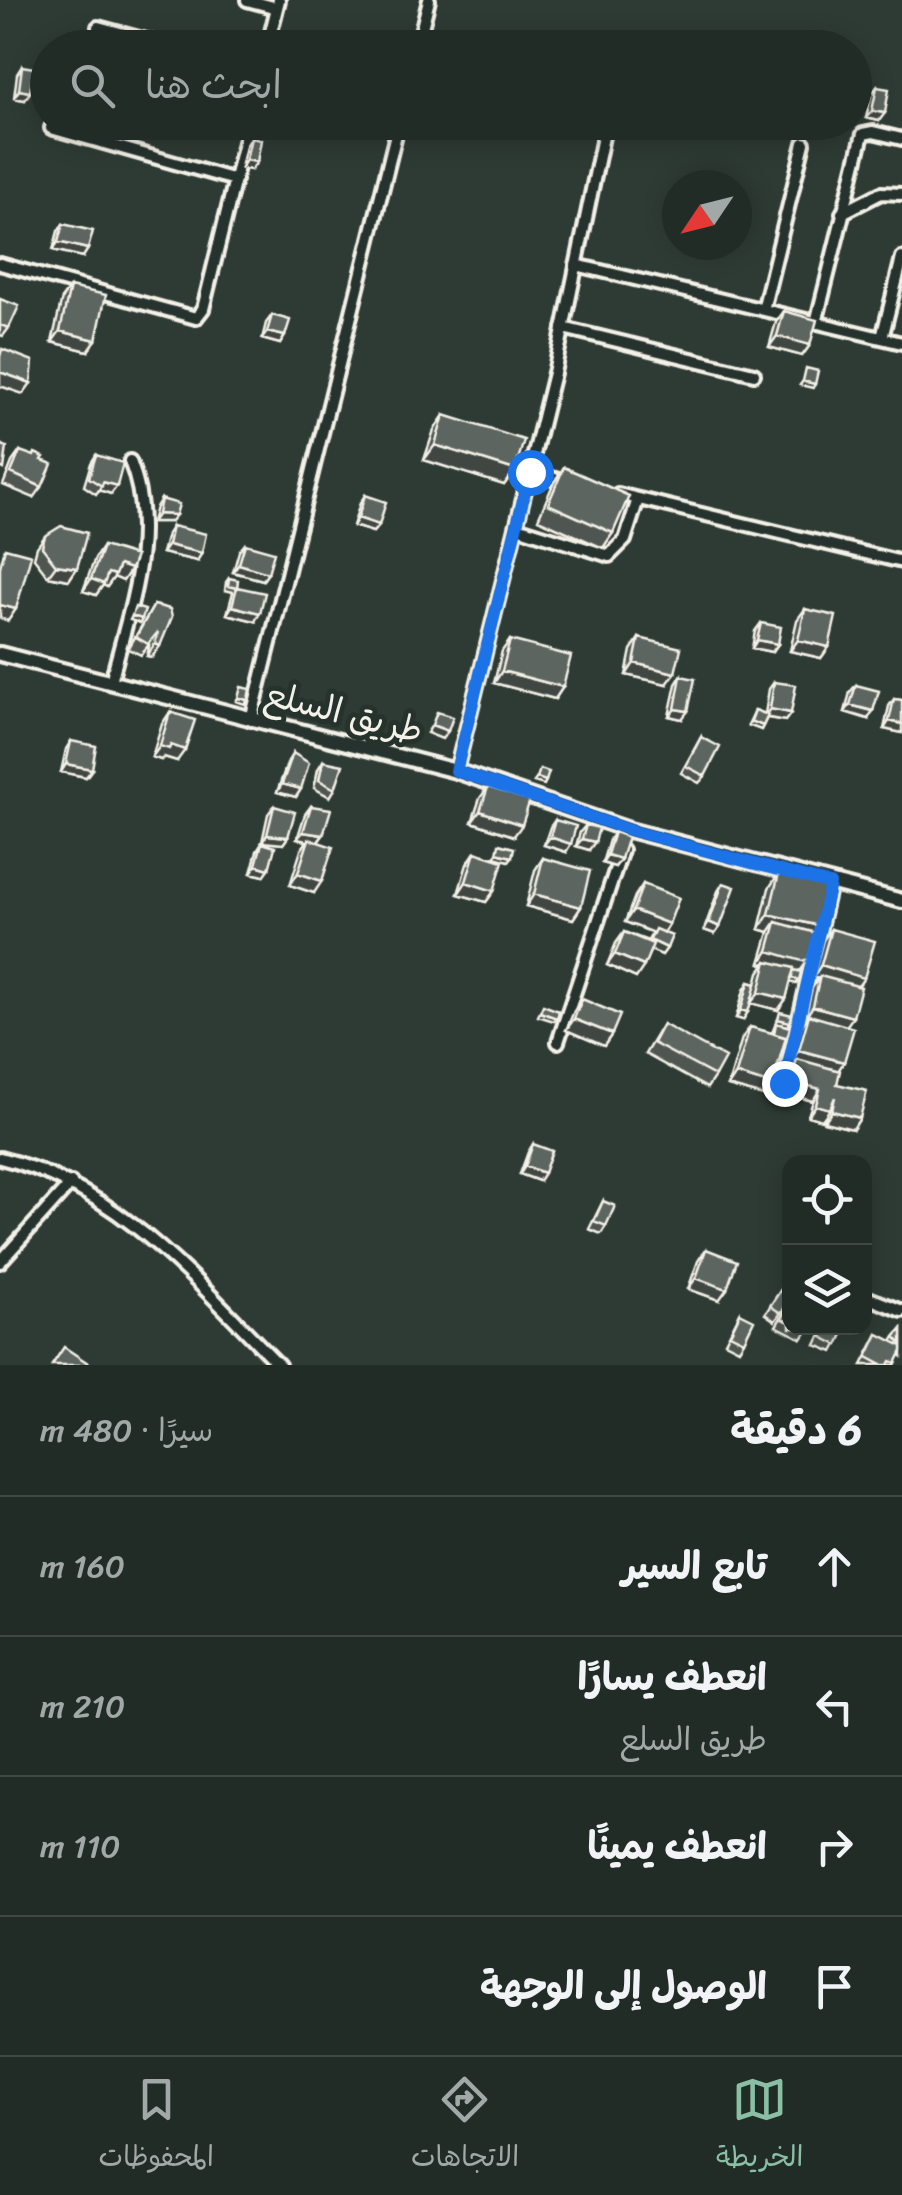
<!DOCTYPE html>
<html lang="ar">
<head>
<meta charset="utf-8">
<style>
	:root { --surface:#222c27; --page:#2e3833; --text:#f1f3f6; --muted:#a2a7a7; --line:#3f4844; --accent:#8abfa5 }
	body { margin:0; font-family:Sriracha,"Playpen Sans Arabic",sans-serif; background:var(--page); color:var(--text); direction:rtl }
	.controls { position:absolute; right:30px; bottom:30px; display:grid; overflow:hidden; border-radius:20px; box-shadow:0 5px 25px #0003 }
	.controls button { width:90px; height:90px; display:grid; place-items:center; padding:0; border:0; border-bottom:2px solid var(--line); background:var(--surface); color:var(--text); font:50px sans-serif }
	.compass { position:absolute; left:662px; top:170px; width:90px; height:90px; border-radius:50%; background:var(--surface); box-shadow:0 5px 25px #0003; rotate:235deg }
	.stop { position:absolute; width:30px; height:30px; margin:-22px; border:8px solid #1a73e8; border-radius:50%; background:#fff }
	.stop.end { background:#1a73e8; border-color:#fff; box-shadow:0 2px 10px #0008 }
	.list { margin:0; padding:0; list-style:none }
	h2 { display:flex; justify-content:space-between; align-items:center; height:130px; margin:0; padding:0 40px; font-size:42px }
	h2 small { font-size:32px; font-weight:400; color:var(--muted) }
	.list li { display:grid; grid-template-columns:65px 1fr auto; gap:30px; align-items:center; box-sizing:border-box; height:140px; padding:0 40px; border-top:2px solid var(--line) }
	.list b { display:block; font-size:38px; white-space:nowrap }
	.list p { margin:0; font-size:32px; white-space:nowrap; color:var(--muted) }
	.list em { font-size:32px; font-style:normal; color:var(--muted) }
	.icon { flex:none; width:55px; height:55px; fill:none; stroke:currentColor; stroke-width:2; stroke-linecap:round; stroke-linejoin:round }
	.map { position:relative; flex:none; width:902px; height:1365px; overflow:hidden; direction:ltr }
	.search { position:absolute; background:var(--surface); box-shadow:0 5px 25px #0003; left:30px; right:30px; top:30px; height:110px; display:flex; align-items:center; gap:25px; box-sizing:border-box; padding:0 35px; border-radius:55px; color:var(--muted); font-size:38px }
	.sheet { height:690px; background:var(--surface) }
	nav { display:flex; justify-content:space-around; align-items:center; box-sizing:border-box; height:140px; border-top:2px solid var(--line); background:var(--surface); font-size:28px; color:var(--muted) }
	nav a { display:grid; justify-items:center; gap:5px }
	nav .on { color:var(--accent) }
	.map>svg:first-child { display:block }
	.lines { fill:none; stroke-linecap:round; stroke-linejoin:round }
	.minor-casing { stroke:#f4f1e8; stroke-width:18 }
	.tertiary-casing { stroke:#f4f1e8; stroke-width:20 }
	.minor { stroke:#26332d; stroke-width:10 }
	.tertiary { stroke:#26332d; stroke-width:12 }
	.wall { fill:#4f5751; stroke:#f4f1e8; stroke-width:2.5 }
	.shaded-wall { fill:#404742; stroke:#f4f1e8; stroke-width:2.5 }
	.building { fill:#5c655e; stroke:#f4f1e8; stroke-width:2.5 }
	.route { stroke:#1a73e8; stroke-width:12 }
	.labels { text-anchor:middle; stroke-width:10; stroke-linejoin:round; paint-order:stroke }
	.street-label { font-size:35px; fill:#f4f1e8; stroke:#26332d }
</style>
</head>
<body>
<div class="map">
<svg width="902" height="1365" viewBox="0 0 902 1365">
	<rect width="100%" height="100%" fill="#2e3b34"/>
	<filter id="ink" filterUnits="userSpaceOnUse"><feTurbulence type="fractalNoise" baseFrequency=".01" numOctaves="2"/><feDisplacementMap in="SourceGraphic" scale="20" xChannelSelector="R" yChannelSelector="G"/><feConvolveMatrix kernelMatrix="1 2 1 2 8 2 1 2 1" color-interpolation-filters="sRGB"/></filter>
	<g filter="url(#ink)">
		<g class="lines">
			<g class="minor-casing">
				<path id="minor" d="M 247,0 L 277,8
					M 98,27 L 176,48
					M 267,48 L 279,0
					M 417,48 L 429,0
					M 51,128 L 235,180
					M 842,213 L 881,193 L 902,194
					M 0,264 L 196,318 L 203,309 L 249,122
					M 576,265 L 902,343
					M 763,310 L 804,143
					M 816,323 L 863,134 L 873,132 L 902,139
					M 563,328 L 754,374
					M 882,338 L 902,258
					M 530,473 L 568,482
					M 618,494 L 902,562
					M 517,527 L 609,556 L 625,540 L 638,499
					M 111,682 C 129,609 159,534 130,461
					M 251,720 L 399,122
					M 456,771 L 554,373 L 605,127
					M 558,1042 L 622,850
					M 784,1083 L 830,884
					M 0,1158 C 119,1187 196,1282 279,1365
					M 0,1262 L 71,1183
					M 864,1296 L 902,1311"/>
			</g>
			<g class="tertiary-casing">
				<path id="tertiary" d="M 0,654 L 456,771 L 629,830 L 902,901"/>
			</g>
			<use href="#minor" class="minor"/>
			<use href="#tertiary" class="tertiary"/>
		</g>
		<path class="wall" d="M 22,66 L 30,92 L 25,100 L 14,98 L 17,74 Z
			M 877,87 L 879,121 L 866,118 L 871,94 Z
			M 251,138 L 251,170 L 241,168 L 246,146 Z
			M 63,224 L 83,257 L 53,250 L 58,231 Z
			M 70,287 L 88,351 L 52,342 L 62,298 Z
			M 0,299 L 9,328 L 3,336 L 0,335 Z
			M 784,311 L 810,345 L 802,356 L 769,347 L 776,322 Z
			M 272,315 L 285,336 L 280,344 L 262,339 L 266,323 Z
			M 444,415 L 515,470 L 504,485 L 424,460 L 434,430 Z
			M 20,451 L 42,487 L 34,498 L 3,485 L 12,462 Z
			M 96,455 L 111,494 L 99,490 L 96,494 L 84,486 L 91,463 Z
			M 564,467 L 613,533 L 603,548 L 538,519 L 554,482 Z
			M 365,495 L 379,525 L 373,532 L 353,526 L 360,503 Z
			M 161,499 L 170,522 L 152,522 L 156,507 Z
			M 172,526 L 197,561 L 162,553 L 167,534 Z
			M 45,536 L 77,568 L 69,580 L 48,576 L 34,558 L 37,547 Z
			M 245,544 L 268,573 L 263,580 L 233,572 L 239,551 Z
			M 103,546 L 131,569 L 123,581 L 114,577 L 107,587 L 103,585 L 96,595 L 83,591 L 95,558 Z
			M 229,578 L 237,587 L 255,621 L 227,614 L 233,592 L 225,590 L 226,582 Z
			M 154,605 L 170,609 L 152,657 L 147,656 L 150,643 L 141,655 L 128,649 Z
			M 805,609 L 829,647 L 821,658 L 790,651 L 797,620 Z
			M 761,623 L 778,644 L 772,652 L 752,648 L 755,631 Z
			M 639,638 L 667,684 L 626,675 L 631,650 Z
			M 510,640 L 563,687 L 555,699 L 494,683 L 502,651 Z
			M 681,676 L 682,719 L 669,716 L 676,684 Z
			M 774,682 L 791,713 L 785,721 L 767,718 L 761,730 L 748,725 L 755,710 L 765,714 L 769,689 Z
			M 856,685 L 868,719 L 845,712 L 850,692 Z
			M 894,699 L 902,700 L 902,733 L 884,729 L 889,706 Z
			M 170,712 L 177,761 L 164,757 L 161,760 L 152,757 L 162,724 Z
			M 701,737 L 705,776 L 699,783 L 681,773 Z
			M 71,741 L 92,769 L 86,777 L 61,772 L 66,749 Z
			M 293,753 L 301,789 L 296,797 L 277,792 L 288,761 Z
			M 323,761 L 335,789 L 330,797 L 314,788 L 318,769 Z
			M 488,787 L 514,836 L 472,822 L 480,798 Z
			M 274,806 L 288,837 L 283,844 L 262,842 L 268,814 Z
			M 311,806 L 323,835 L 318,842 L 314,893 L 290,885 L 301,850 L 307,841 L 297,839 L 305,814 Z
			M 555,820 L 566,852 L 544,845 L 550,827 Z
			M 586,825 L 589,850 L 576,846 L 580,832 Z
			M 614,832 L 621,859 L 615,867 L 602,863 L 609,840 Z
			M 262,843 L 264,876 L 251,873 L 257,851 Z
			M 475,852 L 494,891 L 486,902 L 458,894 L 467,864 Z
			M 543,858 L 581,907 L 573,919 L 526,906 L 535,870 Z
			M 779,873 L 819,926 L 814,933 L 801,970 L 798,971 L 799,980 L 796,984 L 790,982 L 786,999 L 778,1010 L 751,1003 L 743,1020 L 736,1018 L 744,990 L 749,982 L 756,984 L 759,972 L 765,964 L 760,963 L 769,932 L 759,929 L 769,888 Z
			M 723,883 L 720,927 L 715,934 L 704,930 L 718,891 Z
			M 643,884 L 669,924 L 664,933 L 667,948 L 662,955 L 651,950 L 636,978 L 607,965 L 616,943 L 624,932 L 648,941 L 652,932 L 625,922 L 635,896 Z
			M 831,929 L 864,978 L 858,986 L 847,1026 L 837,1084 L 860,1118 L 853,1129 L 824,1122 L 826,1115 L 822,1120 L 808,1116 L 813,1101 L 783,1093 L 789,1070 L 795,1062 L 791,1061 L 801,1026 L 807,1018 L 805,1018 L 812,988 L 819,978 L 813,977 L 823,940 Z
			M 582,999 L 612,1034 L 604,1046 L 566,1030 L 574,1011 Z
			M 776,1023 L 772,1085 L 764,1096 L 728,1086 L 742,1038 L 750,1027 L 772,1033 Z
			M 663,1024 L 715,1076 L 707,1088 L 645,1054 Z
			M 533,1144 L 539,1181 L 520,1174 L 528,1152 Z
			M 603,1201 L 606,1226 L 601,1234 L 589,1229 Z
			M 706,1249 L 719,1300 L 688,1289 L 698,1261 Z
			M 788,1279 L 790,1300 L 775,1321 L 765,1314 Z
			M 789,1304 L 790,1328 L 809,1328 L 802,1339 L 776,1326 Z
			M 740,1313 L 744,1341 L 739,1349 L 725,1342 Z
			M 824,1328 L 846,1328 L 833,1352 L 816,1345 Z
			M 902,1329 L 902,1356 L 900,1354 L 895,1365 L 862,1365 L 878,1334 L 892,1341 Z"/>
		<path class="shaded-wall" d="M 19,90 L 30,92 L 25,100 L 14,98 Z
			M 872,111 L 885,113 L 879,121 L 866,118 Z
			M 342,122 L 372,122 L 367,129 Z
			M 246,160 L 257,162 L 251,170 L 241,168 Z
			M 58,242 L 88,249 L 83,257 L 53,250 Z
			M 60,331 L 96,340 L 88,351 L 52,342 Z
			M 267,332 L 285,336 L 280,344 L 262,339 Z
			M 777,336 L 810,345 L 802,356 L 769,347 Z
			M 0,372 L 31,383 L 23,394 L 0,386 Z
			M 803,381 L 815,384 L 813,388 L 800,385 Z
			M 435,445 L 515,470 L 504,485 L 424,460 Z
			M 103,482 L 117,486 L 111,494 L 99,490 Z
			M 158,514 L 176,515 L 170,522 L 152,522 Z
			M 358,518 L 379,525 L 373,532 L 353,526 Z
			M 168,545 L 202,553 L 197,561 L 162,553 Z
			M 239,564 L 268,573 L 263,580 L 233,572 Z
			M 56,565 L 77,568 L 69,580 L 48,576 Z
			M 119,565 L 131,569 L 123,581 L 114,577 L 107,587 L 103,585 L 96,595 L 83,591 L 91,579 L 108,573 Z
			M 0,605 L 16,609 L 8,621 L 0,618 Z
			M 232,606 L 260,613 L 255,621 L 227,614 Z
			M 132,616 L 142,619 L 140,623 L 130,620 Z
			M 757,640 L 778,644 L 772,652 L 752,648 Z
			M 798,640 L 829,647 L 821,658 L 790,651 Z
			M 155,644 L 160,646 L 152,657 L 147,656 Z
			M 634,663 L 675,673 L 667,684 L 626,675 Z
			M 502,671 L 563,687 L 555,699 L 494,683 Z
			M 238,698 L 248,700 L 245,704 L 236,701 Z
			M 850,705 L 873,711 L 868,719 L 845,712 Z
			M 675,709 L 688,711 L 682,719 L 669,716 Z
			M 770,709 L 791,713 L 785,721 L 764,717 Z
			M 751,721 L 763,726 L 761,730 L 748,725 Z
			M 889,721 L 902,724 L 902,733 L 884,729 Z
			M 432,725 L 448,731 L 442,739 L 427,733 Z
			M 171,745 L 185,750 L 177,761 L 164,757 L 161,760 L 152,757 L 160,746 Z
			M 66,764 L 92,769 L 86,777 L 61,772 Z
			M 537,778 L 546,781 L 544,785 L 534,782 Z
			M 282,784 L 301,789 L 296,797 L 277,792 Z
			M 480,811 L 522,825 L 514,836 L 472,822 Z
			M 303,832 L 323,835 L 317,843 L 297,839 Z
			M 267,835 L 288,837 L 283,844 L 262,842 Z
			M 550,837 L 571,844 L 566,852 L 544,845 Z
			M 582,839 L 595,842 L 589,850 L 576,846 Z
			M 497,853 L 512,857 L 509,861 L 494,857 Z
			M 607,855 L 621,859 L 615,867 L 602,863 Z
			M 256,865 L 269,869 L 264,876 L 251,873 Z
			M 298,873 L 322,881 L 314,893 L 290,885 Z
			M 466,882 L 494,891 L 486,902 L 458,894 Z
			M 534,894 L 581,907 L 573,919 L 526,906 Z
			M 633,910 L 669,924 L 661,936 L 625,922 Z
			M 769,914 L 819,926 L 808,941 L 776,922 L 769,932 L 759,929 Z
			M 709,922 L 720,927 L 715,934 L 704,930 Z
			M 650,940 L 667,948 L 662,955 L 645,948 Z
			M 768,951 L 809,959 L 801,970 L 794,972 L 767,961 L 765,964 L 760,963 Z
			M 615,954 L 644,966 L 636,978 L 607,965 Z
			M 821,965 L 864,978 L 856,989 L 813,977 Z
			M 759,992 L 786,999 L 778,1010 L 751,1003 Z
			M 813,1006 L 853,1017 L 845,1028 L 809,1015 L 807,1018 L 805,1018 Z
			M 741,1010 L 748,1012 L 743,1020 L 736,1018 Z
			M 540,1012 L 557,1018 L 554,1021 L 538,1016 Z
			M 574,1019 L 612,1034 L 604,1046 L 566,1030 Z
			M 778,1019 L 790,1022 L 788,1026 L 776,1023 Z
			M 799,1050 L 844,1062 L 836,1074 L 797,1059 L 795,1062 L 791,1061 Z
			M 736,1074 L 772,1085 L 764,1096 L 728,1086 Z
			M 791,1081 L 820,1089 L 813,1101 L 783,1093 Z
			M 816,1105 L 830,1109 L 822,1120 L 808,1116 Z
			M 832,1111 L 860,1118 L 853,1129 L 824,1122 Z
			M 525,1166 L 544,1173 L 539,1181 L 520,1174 Z
			M 696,1278 L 727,1289 L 719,1300 L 688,1289 Z"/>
		<path class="building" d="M 22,66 L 34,68 L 30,92 L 19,90 Z
			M 877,87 L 889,89 L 885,113 L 872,111 Z
			M 251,138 L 261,140 L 257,162 L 246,160 Z
			M 63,224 L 93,231 L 88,249 L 58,242 Z
			M 70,287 L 106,295 L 96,340 L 60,331 Z
			M 0,299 L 19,306 L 9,328 L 0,325 Z
			M 784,311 L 817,320 L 810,345 L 777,336 Z
			M 272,315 L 290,320 L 285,336 L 267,332 Z
			M 2,349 L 33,361 L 31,383 L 0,372 L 0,357 Z
			M 806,368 L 818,371 L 815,384 L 803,381 Z
			M 444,415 L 524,440 L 515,470 L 435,445 Z
			M 0,444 L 7,447 L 4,469 L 0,467 Z
			M 20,451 L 34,456 L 35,453 L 44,457 L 42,460 L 52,464 L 42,487 L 11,473 Z
			M 96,455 L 123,463 L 117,486 L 103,482 L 102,486 L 89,478 Z
			M 564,467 L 629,496 L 613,533 L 548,504 Z
			M 365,495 L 386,502 L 379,525 L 358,518 Z
			M 161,499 L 179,504 L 176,515 L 158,514 Z
			M 61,526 L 87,533 L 77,568 L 56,565 L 42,547 L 45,536 Z
			M 172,526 L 206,534 L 202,553 L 168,545 Z
			M 245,544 L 274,552 L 268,573 L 239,564 Z
			M 103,546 L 136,556 L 131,569 L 119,565 L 115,575 L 108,573 L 104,584 L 91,579 Z
			M 5,548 L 31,555 L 16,609 L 0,605 L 0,567 Z
			M 229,578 L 238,580 L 237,588 L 228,586 Z
			M 237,587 L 265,593 L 260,613 L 232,606 Z
			M 154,605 L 170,609 L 172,617 L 160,646 L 155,644 L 158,632 L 148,644 L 136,637 Z
			M 135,607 L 145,610 L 142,619 L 132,616 Z
			M 805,609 L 836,616 L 829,647 L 798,640 Z
			M 761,623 L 781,627 L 778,644 L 757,640 Z
			M 639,638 L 681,648 L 675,673 L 634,663 Z
			M 510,640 L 571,656 L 563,687 L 502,671 Z
			M 681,676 L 695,679 L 688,711 L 675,709 Z
			M 774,682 L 796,685 L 791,713 L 770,709 Z
			M 856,685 L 879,691 L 873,711 L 850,705 Z
			M 241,687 L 250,689 L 248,700 L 238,698 Z
			M 894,699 L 902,700 L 902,724 L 889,721 Z
			M 755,710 L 768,715 L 763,726 L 751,721 Z
			M 170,712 L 195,720 L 185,750 L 171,745 L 169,749 L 160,746 Z
			M 437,712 L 453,717 L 448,731 L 432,725 Z
			M 701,737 L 720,747 L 705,776 L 686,766 Z
			M 71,741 L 96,746 L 92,769 L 66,764 Z
			M 293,753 L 309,763 L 301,789 L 282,784 Z
			M 323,761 L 343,765 L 335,789 L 319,780 Z
			M 540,769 L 549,772 L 546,781 L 537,778 Z
			M 488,787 L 530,800 L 522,825 L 480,811 Z
			M 274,806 L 295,812 L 288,837 L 267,835 Z
			M 311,806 L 331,809 L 323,835 L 303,832 Z
			M 555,820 L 576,826 L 571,844 L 550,837 Z
			M 586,825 L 599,828 L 595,842 L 582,839 Z
			M 614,832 L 628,837 L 621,859 L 607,855 Z
			M 309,839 L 333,847 L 322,881 L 298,873 Z
			M 262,843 L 275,847 L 269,869 L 256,865 Z
			M 499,844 L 514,848 L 512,857 L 497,853 Z
			M 475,852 L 503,861 L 494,891 L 466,882 Z
			M 543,858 L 590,871 L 581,907 L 534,894 Z
			M 779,873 L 829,885 L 819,926 L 769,914 Z
			M 723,883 L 735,887 L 720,927 L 709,922 Z
			M 643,884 L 679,898 L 669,924 L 633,910 Z
			M 776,922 L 816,933 L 809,959 L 802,961 L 768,951 Z
			M 655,929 L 672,936 L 667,948 L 650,940 Z
			M 831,929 L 875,941 L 864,978 L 821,965 Z
			M 624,932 L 653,944 L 644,966 L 615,954 Z
			M 767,961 L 794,968 L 786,999 L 759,992 Z
			M 794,970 L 801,972 L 799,980 L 791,978 Z
			M 820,976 L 861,987 L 853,1017 L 813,1006 Z
			M 749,982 L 756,984 L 748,1012 L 741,1010 Z
			M 582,999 L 620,1015 L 612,1034 L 574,1019 Z
			M 543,1005 L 559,1011 L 557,1018 L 540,1012 Z
			M 780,1012 L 792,1015 L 790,1022 L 778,1019 Z
			M 809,1015 L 854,1028 L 844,1062 L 799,1050 Z
			M 776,1023 L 790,1027 L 787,1038 L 774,1034 Z
			M 663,1024 L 725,1058 L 715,1076 L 653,1043 Z
			M 750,1027 L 786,1037 L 772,1085 L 736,1074 Z
			M 797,1059 L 840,1071 L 837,1084 L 867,1091 L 860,1118 L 832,1111 L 835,1097 L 830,1109 L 816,1105 L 820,1089 L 791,1081 Z
			M 533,1144 L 552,1151 L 544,1173 L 525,1166 Z
			M 603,1201 L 615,1206 L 606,1226 L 594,1221 Z
			M 706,1249 L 737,1261 L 727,1289 L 696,1278 Z
			M 788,1279 L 790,1300 L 781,1313 L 770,1306 Z
			M 789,1304 L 790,1304 L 790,1322 L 782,1319 Z
			M 740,1313 L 754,1320 L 744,1341 L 730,1334 Z
			M 826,1328 L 846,1328 L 838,1345 L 822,1337 Z
			M 902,1329 L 902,1344 L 895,1337 Z
			M 878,1334 L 902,1346 L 902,1351 L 896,1363 L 891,1361 L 889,1365 L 882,1365 L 867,1357 Z
			M 64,1347 L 91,1365 L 52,1365 Z"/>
	</g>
	<g class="lines" filter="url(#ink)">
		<path class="route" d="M 530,472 L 456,771 L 629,830 L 830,884 L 784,1083"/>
	</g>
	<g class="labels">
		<g class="street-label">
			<text transform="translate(344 712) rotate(14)" y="12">طريق السلع</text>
		</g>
	</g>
</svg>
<div class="controls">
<button><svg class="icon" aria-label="locate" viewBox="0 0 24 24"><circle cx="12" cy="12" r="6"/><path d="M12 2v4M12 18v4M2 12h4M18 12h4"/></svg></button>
<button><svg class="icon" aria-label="layers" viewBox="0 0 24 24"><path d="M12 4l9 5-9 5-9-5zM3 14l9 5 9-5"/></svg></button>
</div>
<svg class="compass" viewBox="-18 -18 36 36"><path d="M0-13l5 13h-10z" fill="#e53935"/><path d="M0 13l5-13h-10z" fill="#a2a7a7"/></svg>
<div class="stop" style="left:530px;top:472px"></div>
<div class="stop end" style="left:784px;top:1083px"></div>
<div class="search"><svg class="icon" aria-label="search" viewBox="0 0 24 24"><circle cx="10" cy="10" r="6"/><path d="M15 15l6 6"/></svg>ابحث هنا</div>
</div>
<section class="sheet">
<h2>6 دقيقة<small>سيرًا · 480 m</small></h2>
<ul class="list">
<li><svg class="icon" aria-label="ahead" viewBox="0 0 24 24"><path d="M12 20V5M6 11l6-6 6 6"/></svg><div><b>تابع السير</b></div><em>160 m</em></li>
<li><svg class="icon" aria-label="left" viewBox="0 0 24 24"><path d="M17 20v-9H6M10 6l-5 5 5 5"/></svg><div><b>انعطف يسارًا</b><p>طريق السلع</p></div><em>210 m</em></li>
<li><svg class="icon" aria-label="right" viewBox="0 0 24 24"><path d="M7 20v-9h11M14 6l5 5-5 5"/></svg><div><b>انعطف يمينًا</b></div><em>110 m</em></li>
<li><svg class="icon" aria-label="arrive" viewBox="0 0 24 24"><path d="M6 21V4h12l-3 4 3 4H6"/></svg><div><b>الوصول إلى الوجهة</b></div></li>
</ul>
</section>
<nav>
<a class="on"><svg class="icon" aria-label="map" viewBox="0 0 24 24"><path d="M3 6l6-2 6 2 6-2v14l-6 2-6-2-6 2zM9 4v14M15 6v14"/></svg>الخريطة</a>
<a><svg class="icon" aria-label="directions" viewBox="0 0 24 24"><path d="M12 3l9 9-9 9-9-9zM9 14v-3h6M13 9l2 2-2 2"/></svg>الاتجاهات</a>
<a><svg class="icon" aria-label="saved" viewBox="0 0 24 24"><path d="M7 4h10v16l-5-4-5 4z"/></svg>المحفوظات</a>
</nav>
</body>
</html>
